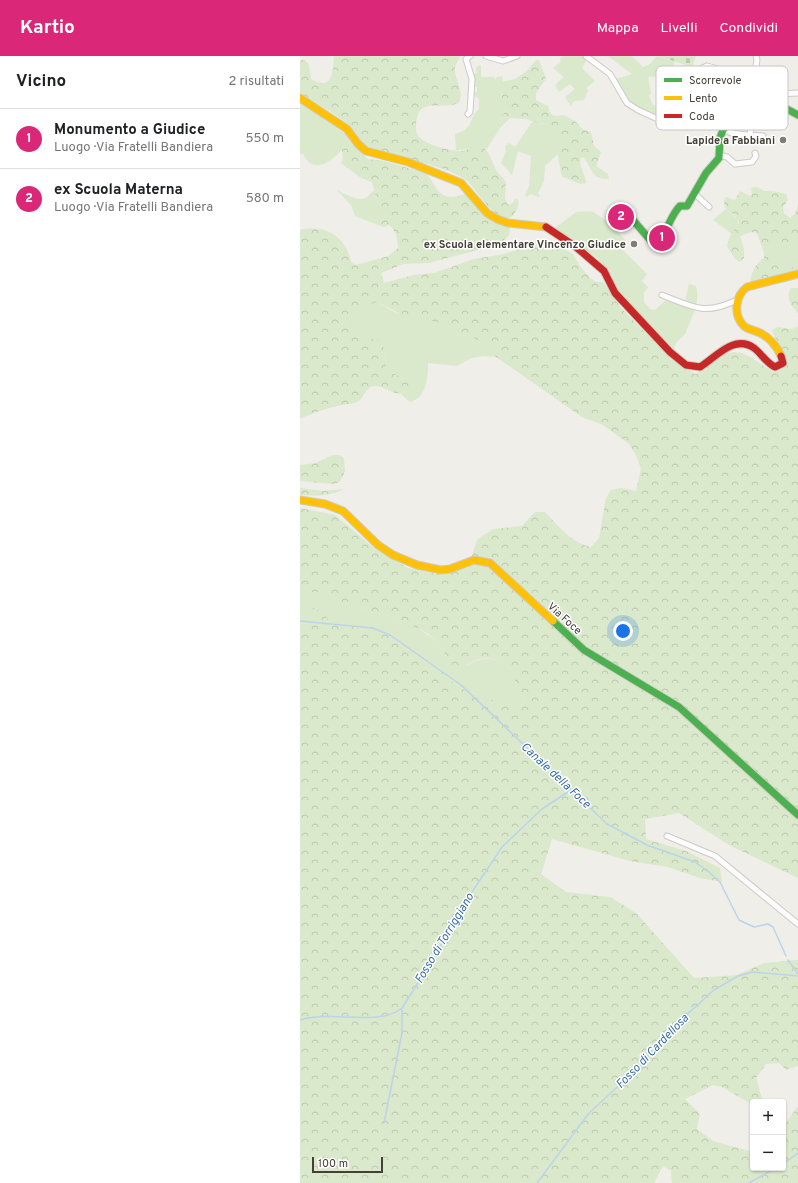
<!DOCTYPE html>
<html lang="it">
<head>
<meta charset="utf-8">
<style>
	:root { --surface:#fff; --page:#f6f6f6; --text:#202124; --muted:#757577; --line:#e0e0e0; --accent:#db2777 }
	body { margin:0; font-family:Overpass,sans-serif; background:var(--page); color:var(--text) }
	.controls { position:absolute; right:12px; bottom:12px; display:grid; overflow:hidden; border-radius:4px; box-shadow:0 1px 3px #0004 }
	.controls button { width:36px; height:36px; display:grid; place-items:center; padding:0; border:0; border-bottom:1px solid var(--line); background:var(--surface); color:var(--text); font:20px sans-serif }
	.scale { position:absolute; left:12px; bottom:10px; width:71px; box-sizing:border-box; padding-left:4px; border:2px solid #444036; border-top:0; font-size:11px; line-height:14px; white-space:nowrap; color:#444036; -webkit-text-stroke:3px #fff; paint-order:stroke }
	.you { position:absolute; left:323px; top:575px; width:14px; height:14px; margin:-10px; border:3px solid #fff; border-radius:50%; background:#1a73e8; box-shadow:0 0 0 6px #1a73e833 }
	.badge { display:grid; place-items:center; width:26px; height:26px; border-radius:50%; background:var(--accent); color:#fff; font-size:13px; font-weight:700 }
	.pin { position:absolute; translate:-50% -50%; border:2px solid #fff; box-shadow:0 1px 4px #0006 }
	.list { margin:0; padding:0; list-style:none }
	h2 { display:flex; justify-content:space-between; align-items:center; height:52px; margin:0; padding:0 16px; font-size:17px }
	h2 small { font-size:13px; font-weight:400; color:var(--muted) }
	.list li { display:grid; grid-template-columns:26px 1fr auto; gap:12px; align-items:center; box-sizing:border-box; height:60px; padding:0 16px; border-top:1px solid var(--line) }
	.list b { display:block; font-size:15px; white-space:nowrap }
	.list p { margin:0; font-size:13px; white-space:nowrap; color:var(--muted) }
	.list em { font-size:13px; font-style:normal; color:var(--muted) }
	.map { position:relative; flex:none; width:498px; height:1127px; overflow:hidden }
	header { display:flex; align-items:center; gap:24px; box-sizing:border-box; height:56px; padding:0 20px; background:var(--accent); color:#fff }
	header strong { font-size:19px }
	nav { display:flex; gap:22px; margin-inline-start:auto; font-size:14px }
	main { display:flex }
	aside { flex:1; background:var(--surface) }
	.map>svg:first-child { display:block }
	.grass { fill:#dae8cb }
	.forest { fill:url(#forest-crowns) }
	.cemetery { fill:url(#cemetery-stones) }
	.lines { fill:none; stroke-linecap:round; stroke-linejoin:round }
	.stream { stroke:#bcd4ea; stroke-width:1.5 }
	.street-casing { stroke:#cdcbc7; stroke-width:7 }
	.fast-casing { stroke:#cecbc0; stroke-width:9 }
	.slow-casing { stroke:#cecbc0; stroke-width:9 }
	.jam-casing { stroke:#cecbc0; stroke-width:9 }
	.street { stroke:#fdfcfc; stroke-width:5 }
	.fast { stroke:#4caf50; stroke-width:7 }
	.slow { stroke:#ffc107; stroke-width:7 }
	.jam { stroke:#c62828; stroke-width:7 }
	.poi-dot { fill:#807d75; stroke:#fff; stroke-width:1.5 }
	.labels { text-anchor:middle; stroke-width:3; stroke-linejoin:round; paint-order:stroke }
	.poi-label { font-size:11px; font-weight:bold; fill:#444036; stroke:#fff; text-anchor:end }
	.street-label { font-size:11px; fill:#444036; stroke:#fff }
	.water-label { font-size:12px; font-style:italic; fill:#376fa8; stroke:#fff }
	.key { fill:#fff; stroke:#c7c6c3; stroke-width:1 }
	.key-label { font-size:11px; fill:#444036 }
</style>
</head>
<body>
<header>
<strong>Kartio</strong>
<nav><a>Mappa</a><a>Livelli</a><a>Condividi</a></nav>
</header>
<main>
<aside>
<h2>Vicino<small>2 risultati</small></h2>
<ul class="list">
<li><span class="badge">1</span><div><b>Monumento a Giudice</b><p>Luogo · Via Fratelli Bandiera</p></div><em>550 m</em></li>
<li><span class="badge">2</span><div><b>ex Scuola Materna</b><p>Luogo · Via Fratelli Bandiera</p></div><em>580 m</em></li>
</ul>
</aside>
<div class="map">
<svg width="498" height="1127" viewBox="0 0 498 1127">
	<defs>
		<pattern id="forest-crowns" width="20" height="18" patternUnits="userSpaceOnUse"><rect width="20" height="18" fill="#dae8cb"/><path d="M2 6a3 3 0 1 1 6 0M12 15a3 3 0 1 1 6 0" fill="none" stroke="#bcc8af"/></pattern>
		<pattern id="cemetery-stones" width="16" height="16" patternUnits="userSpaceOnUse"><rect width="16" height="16" fill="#dae8cb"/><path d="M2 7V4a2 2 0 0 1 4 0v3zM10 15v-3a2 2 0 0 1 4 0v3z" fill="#bcc8af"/></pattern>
	</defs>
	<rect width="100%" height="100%" fill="#efeee9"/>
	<path class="grass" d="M 263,0 L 282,0 L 287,3 L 282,12 L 295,25 L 286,32 L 288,34 L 284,44 L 274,45 L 271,50 L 265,41 L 275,33 L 270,28 L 259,36 L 255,29 L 264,21 L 253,12 L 261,6 L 260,3 Z
		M 308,0 L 332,0 L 343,11 L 350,8 L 357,0 L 375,6 C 366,21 364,20 348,21 L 351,38 L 349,39 L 353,49 L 372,58 L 367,66 C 342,55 326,50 316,23 L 332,18 Z
		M 181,9 L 181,21 L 195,21 L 195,24 L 197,21 L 202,20 L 203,26 L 200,26 C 198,34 203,38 201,45 L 206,55 L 199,63 L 197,71 L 200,72 L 186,94 C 176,87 167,95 156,94 L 155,78 C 175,73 168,62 179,53 L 179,43 L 175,40 L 173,41 L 174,36 L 177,36 L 177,31 L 174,30 L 173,18 L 177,17 L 176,11 Z
		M 0,46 L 48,80 L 50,86 C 37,99 16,124 3,98 L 0,98 Z
		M 232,66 C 242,68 260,68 260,83 C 259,88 257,93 257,99 L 245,110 L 244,125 L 238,137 L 240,141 L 230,138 L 227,141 L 225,139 L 229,130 L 231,100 L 218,95 L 212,119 L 201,107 L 206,95 L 205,90 L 209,87 L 215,91 Z
		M 37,134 C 44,137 58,146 65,142 C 70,140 70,136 75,134 L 77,144 L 84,153 L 86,159 L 78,169 L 55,160 L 51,149 Z
		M 426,153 C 436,163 444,162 432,178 L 413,164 Z
		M 291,155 C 304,161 316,173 325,184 L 322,193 L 347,218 L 342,225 L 348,231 L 344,237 L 344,246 L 350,253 L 355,254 L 365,245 L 383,248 C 387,243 387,234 389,228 L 396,230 C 401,245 391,263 386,276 C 382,284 376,282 374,294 L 331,250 L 317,232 L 312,219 L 297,206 L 299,203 L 255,172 L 276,156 Z
		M 474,189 L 498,191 L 498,215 L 495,216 L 492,211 L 484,213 L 475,208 L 471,192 Z
		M 77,246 L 94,256 L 142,267 L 152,271 L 184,287 L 196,301 L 184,300 L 171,302 L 157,310 L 128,307 C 128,323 126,342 110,346 L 101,338 L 106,335 L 108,324 L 90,316 L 86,311 L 85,299 L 64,283 L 53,279 L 49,273 L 55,255 Z
		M 0,530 L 12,536 L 28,536 L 36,544 L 47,549 L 97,562 L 115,571 L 137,585 L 146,600 L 167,609 C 184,598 203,602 215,617 C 214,628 217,634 224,641 L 222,650 L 211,646 L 201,647 L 158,631 L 135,609 L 111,603 L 96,584 L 75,571 L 61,574 L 50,568 L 35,569 L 31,568 L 23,556 L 14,552 L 12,568 L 0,567 Z"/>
	<path class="forest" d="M 34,0 L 160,0 C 159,6 154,8 155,15 C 156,27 164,34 159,47 C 139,55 115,38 116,74 C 116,88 151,95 162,95 C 170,94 173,87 182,91 C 191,96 192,109 198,117 C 200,120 204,123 206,126 L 205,143 L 208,149 L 213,147 L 215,142 L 218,144 C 219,148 218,151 216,155 C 202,181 176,131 166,124 C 136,103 94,107 63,87 C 58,84 57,77 53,73 C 38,58 17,48 0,37 L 0,4 L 5,4 L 9,9 L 11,23 C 33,36 33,15 34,0 Z
		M 236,4 L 239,4 L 246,23 L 236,37 L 236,44 L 248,50 C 252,65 256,58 266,60 L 276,66 L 282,73 L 291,76 L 294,90 L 301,96 L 296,110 L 308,118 L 309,123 C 290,124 292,110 283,101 L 281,102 C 278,112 286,118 286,127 C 277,130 271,122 262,121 L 257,96 L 260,82 L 257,74 L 246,68 L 234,66 L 227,63 L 210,62 L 200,72 L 197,71 L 199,63 L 206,55 L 201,45 L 202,39 L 198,29 L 200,26 L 215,23 L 227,15 Z
		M 50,86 L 68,103 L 84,105 L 125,117 C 135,125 135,139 150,141 C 157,142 161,138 168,138 C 181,153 190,167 210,171 L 209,179 L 200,188 L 129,207 L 103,208 L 81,217 L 84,227 L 114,219 L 134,217 L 174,203 L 204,198 L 233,189 L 253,186 L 273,198 L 280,210 L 290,222 L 296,226 L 303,226 L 321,252 L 371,303 L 395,318 C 403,316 405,310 412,305 C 440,286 450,302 473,316 C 498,314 476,288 472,274 L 478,271 L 492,273 L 498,270 L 498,822 L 429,789 L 379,757 L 345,763 L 346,783 L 386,795 L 420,812 L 422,826 L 400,822 L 368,811 L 330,805 L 252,783 L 241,818 L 266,836 L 310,841 L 336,857 L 394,922 L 437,919 L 464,907 L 498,904 L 498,1010 L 486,1014 L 479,1007 L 466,1008 L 456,1022 L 463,1046 L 453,1046 L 453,1049 L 422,1031 L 413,1029 L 385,1043 L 400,1058 L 397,1073 L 413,1085 L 453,1096 L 453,1112 L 483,1112 L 483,1071 L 498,1050 L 498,1127 L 372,1127 L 371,1115 L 363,1110 L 354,1127 L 0,1127 L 0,567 L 12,568 L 13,552 L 23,556 L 31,568 L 35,569 L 50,568 L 61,574 L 75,571 L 96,584 L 111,602 L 135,609 L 158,631 L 201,647 L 211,646 L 222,650 L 224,641 C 217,634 214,628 215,617 C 205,605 191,599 176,604 C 170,606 165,610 159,612 L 151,608 L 137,585 L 127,577 L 97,562 L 47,549 L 36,544 L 28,536 L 12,536 L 0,530 L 0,452 L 35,459 L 75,493 L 108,512 L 136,518 L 168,512 L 177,484 L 185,478 L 194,473 L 222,470 L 235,456 L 245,456 C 258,470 272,487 291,491 L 299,482 L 306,442 L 311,434 L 321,432 L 336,435 L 341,413 L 336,399 L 328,387 L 303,369 L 282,361 L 196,301 L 184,287 L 142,267 L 103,259 L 77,246 L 55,255 L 50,273 C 57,287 71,279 83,287 L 86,311 L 90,316 L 108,324 L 110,330 C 99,346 90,332 77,330 C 66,329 65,340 59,345 C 54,348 46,348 41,349 C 28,352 12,357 0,363 L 0,174 C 25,168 46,180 51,206 L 56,209 L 88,200 L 98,192 C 98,183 96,175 89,169 L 84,171 L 78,169 L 86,159 L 84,153 L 77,144 L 72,126 L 61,122 L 41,107 L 43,101 L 42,94 Z
		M 457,131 L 464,135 L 473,135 L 486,138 L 488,144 L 483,151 L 484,157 L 490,162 L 495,158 L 498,148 L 498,191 L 474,189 L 471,192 L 475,208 L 484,213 L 495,211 L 496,213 L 495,216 L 450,228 C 451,217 455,208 464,202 L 464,197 L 457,177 L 451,176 L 440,180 L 444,193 L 444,202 L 440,206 L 435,203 L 427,190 L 430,180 L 439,167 C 437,155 420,156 425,142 L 427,141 L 435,144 L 440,135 L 450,140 L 452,138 L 451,132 Z
		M 491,232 L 498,232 L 498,257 C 491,250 485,241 491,232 Z
		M 33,399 L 40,399 L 44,403 L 45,415 L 40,426 L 34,428 L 0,425 L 0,409 L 16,407 Z
		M 0,432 L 23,435 L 45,433 C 29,440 17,440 0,439 Z"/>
	<path class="cemetery" d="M 358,0 L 396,0 L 392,11 Z"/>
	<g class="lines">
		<path class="stream" d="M 0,565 L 73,572 L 90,579 L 161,629 L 307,768 L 347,789 L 395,806 L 409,816 L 420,826 L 439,864 L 454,871 L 468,868 L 473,871 L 486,900
			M 488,904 L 498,918
			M 0,964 C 29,954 80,971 102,952
			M 84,1067 L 102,977 L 102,952 L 139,894 L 146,875 L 202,791 L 242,753 L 271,734
			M 483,1108 L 498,1097
			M 237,1127 L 289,1057 L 338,1012 L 371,973 L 414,934 L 438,920 L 452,916 L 498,920
			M 449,1127 L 476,1112"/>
		<g class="street-casing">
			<path id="street" d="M 186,0 L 203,5 L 217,0
				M 286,0 L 310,18 L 327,47 L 338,54 L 371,69 C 382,67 393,56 403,57 C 413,57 416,70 424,74 C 436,80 450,79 463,80
				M 454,22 L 457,4 L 456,0
				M 168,58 L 170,56 L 172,23 L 166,3 L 170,0
				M 471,67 L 480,60
				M 368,68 L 380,50 L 379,35 L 384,20 L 407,10 L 457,24 L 462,30 L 463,47
				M 450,79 C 453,48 468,37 498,37
				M 419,99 L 427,101 L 435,108 L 452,106 L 456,100 L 455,97
				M 395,138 L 409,151
				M 362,239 C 393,251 404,260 437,244
				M 367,780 L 415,800 L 498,868"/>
		</g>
		<g class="fast-casing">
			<path id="fast" d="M 333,164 L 351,185 L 355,186 C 368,178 369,161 380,150 L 387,150 L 406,117 L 419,102 L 420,82 L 423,74 L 440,56 L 454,48 L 463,47 L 483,51 L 498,59
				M 253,565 L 284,594 L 379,651 L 498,759"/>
		</g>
		<g class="slow-casing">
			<path id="slow" d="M 0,42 L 47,73 L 58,88 L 66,95 L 108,106 L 161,127 L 187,157 L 197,163 L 208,167 L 246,171
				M 481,300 C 477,290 468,280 458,276 C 453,274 447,273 444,270 C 433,259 435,240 447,231 L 498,218
				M 0,444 L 25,448 L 43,455 L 78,489 L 93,499 L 117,509 L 141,514 L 150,513 L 174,504 L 190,507 L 253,565"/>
		</g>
		<g class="jam-casing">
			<path id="jam" d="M 246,171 L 276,191 L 304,215 L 315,237 L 370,296 L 386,309 L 400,311 C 416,301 434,278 454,292 C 462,298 466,307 475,311 L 483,307 L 481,300"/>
		</g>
		<use href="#street" class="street"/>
		<use href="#fast" class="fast"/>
		<use href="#slow" class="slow"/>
		<use href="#jam" class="jam"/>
	</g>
	<g class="poi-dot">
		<circle cx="483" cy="84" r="4"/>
		<circle cx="334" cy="188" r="4"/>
	</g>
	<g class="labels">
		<g class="poi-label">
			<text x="475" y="88">Lapide a Fabbiani</text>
			<text x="326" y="192">ex Scuola elementare Vincenzo Giudice</text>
		</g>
		<g class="street-label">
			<text transform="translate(265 562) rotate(42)" y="4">Via Foce</text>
		</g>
		<g class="water-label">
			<text transform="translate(256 719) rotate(43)" y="4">Canale della Foce</text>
			<text transform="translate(144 882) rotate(-59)" y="4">Fosso di Torriggiano</text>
			<text transform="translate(352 995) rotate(-46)" y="4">Fosso di Cardellosa</text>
		</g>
	</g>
	<rect x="356" y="10" width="132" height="64" rx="6" class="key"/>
	<rect x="364" y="22" width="18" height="4" fill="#4caf50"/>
	<rect x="364" y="40" width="18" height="4" fill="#ffc107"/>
	<rect x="364" y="58" width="18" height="4" fill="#c62828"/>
	<g class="key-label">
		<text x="389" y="28">Scorrevole</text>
		<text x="389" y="46">Lento</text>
		<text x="389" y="64">Coda</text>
	</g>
</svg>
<div class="controls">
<button>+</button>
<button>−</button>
</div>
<div class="scale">100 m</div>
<div class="you"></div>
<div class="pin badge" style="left:362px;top:182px">1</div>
<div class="pin badge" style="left:321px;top:161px">2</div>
</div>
</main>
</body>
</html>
